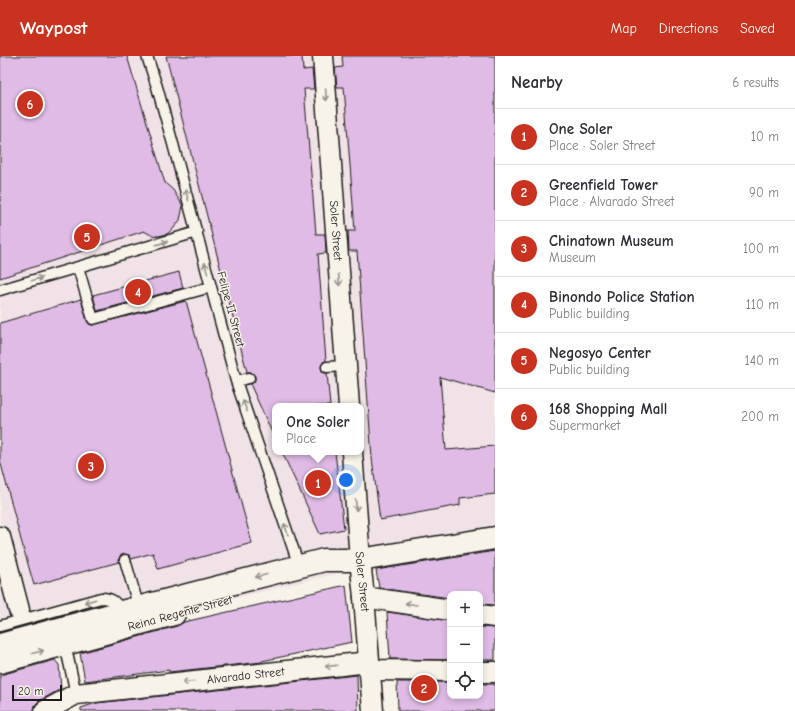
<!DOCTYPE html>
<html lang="en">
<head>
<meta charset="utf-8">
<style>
	:root { --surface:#fff; --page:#f7f7f7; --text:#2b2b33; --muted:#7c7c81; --line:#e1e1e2; --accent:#c8321e }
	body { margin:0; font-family:"Comic Neue",sans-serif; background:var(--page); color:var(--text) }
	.controls { position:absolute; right:12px; bottom:12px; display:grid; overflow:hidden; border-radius:8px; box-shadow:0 2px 6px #0003 }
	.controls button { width:36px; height:36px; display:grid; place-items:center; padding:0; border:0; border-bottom:1px solid var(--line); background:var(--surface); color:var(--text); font:20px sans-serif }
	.scale { position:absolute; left:12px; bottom:10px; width:50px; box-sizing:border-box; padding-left:4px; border:2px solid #1c1c1c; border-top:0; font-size:11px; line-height:14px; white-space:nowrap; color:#1c1c1c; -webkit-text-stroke:3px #f7f3e8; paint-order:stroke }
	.you { position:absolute; left:346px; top:424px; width:14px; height:14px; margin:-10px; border:3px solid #fff; border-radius:50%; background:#1a73e8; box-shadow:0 0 0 6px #1a73e833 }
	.badge { display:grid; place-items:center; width:26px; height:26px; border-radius:50%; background:var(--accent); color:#fff; font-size:13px; font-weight:700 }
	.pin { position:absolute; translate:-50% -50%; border:2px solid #fff; box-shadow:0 1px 4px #0006 }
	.popup { position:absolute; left:272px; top:347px; width:92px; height:52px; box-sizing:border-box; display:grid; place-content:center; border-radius:8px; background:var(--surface); filter:drop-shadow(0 1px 3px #0005); font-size:13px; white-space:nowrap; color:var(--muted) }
	.popup b { font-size:15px; color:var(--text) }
	.popup::after { content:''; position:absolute; left:50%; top:100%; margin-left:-8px; border:8px solid transparent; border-top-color:var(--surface) }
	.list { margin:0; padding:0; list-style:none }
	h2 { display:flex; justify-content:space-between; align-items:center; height:52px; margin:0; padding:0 16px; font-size:17px }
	h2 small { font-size:13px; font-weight:400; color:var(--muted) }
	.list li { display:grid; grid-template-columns:26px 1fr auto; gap:12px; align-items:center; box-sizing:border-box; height:56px; padding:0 16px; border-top:1px solid var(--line) }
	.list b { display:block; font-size:15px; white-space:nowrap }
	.list p { margin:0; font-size:13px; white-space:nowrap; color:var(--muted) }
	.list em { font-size:13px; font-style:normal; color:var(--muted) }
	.icon { flex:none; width:22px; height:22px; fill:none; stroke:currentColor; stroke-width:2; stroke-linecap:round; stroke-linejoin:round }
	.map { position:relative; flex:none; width:495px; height:655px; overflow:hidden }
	header { display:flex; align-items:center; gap:24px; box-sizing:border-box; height:56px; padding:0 20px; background:var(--accent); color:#fff }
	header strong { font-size:19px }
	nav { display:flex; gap:22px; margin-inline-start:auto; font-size:14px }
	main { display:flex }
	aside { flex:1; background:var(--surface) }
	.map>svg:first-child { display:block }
	.built { fill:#f0e2e7; fill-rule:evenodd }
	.building { fill:#dfbbe6; stroke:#1c1c1c }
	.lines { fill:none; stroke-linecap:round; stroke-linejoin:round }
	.lane-casing { stroke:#1c1c1c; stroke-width:13 }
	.street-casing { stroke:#1c1c1c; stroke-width:23 }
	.secondary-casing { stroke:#1c1c1c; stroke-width:25 }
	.lane { stroke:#f7f3e8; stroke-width:10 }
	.street { stroke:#f7f3e8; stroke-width:20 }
	.secondary { stroke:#f7f3e8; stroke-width:22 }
	.oneway { stroke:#94928c }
	.labels { text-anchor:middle; stroke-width:3; stroke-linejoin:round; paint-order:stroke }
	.street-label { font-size:12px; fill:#1c1c1c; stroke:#f7f3e8 }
</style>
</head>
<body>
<header>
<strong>Waypost</strong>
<nav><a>Map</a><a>Directions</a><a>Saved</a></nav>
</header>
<main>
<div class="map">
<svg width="495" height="655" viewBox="0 0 495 655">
	<rect width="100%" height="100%" fill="#f7f3e8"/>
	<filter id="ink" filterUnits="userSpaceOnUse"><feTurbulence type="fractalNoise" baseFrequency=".025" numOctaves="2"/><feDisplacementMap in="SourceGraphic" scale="8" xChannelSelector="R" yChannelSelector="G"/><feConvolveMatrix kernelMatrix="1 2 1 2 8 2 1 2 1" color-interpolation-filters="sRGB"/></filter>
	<g filter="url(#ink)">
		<path class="built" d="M 0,0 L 495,0 L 495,479 L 0,599 ZM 275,350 L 361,350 L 361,396 L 275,396 Z"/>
		<path class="building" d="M 0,0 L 127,0 L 165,127 L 173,134 L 183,150 L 180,164 L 174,172 L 167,178 L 159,180 L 151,179 L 144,175 L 0,222 Z
			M 166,0 L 302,0 L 303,14 L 312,13 L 314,33 L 304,33 L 316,178 L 325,178 L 326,197 L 318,198 L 326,305 L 323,306 L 321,311 L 322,315 L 324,317 L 327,317 L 330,350 L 275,350 L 275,383 L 251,330 L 251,328 L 253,327 L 255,324 L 255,320 L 251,316 L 247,316 Z
			M 342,0 L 495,0 L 495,337 L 440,321 L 446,394 L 495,390 L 495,438 L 460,442 L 460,449 L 380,464 L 372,402 L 357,195 L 349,195 L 348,175 L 355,175 L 344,31 L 337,31 L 335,12 L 343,11 Z
			M 179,216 L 183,232 L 97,255 L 93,239 Z
			M 81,243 L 87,265 L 89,268 L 92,269 L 186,245 L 252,487 L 158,513 L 153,497 L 131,503 L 129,499 L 124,498 L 120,500 L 119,503 L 119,506 L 34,529 L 21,484 L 0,404 L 0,267 Z
			M 282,396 L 335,396 L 344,473 L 320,478 Z
			M 495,495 L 495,549 L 480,548 L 480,538 L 450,538 L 450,542 L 379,532 L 376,514 Z
			M 346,529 L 352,586 L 262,605 L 262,606 L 169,616 L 169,614 L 85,625 L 80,597 L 177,570 L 184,566 Z
			M 387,556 L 450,565 L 450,604 L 390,603 Z
			M 480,571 L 495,572 L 495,604 L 480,604 Z
			M 55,604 L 59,609 L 61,633 L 39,645 L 35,649 L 34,655 L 0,655 L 0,619 Z
			M 357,619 L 358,655 L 81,655 L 81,652 L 96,647 Z
			M 397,626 L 450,626 L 450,640 L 480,640 L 480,628 L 495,628 L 495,655 L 398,655 Z"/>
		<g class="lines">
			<g class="lane-casing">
				<path id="lane" d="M 147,0 L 157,31 L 173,88 L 236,325 L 299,510
					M 78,211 L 93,263 L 211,231
					M 0,234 L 197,176
					M 327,311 L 346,310
					M 236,325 L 249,322
					M 125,504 L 139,552
					M 0,570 L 101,542 C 113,542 118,547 121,558
					M 65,588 L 76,638"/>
			</g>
			<g class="street-casing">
				<g id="street">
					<path id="s1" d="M 323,0 L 349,350"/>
					<path id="s2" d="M 352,396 L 360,504 L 364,541 L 373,655"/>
					<path d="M 0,481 L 19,554"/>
					<path d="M 364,541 L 450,554"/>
					<path d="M 480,559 L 495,561"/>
					<path d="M 480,616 L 495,616"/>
					<path id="s3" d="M 45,655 L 76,638 L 360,607 L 378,614 L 450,615"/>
				</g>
			</g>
			<g class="secondary-casing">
				<path id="secondary" d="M 0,589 L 121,556 L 324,504 L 360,504 L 495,482
					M 0,606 L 174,558"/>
			</g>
			<use href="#lane" class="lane"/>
			<use href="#street" class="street"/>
			<use href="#secondary" class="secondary"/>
		</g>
		<defs><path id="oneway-shaft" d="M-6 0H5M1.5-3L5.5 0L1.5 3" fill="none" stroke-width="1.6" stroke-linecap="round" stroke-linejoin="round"/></defs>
		<g class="oneway">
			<use href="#oneway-shaft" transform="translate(326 39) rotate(86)"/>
			<use href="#oneway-shaft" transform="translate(187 139) rotate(-105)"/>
			<use href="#oneway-shaft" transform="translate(162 187) rotate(-16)"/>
			<use href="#oneway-shaft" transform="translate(206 212) rotate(-105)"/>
			<use href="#oneway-shaft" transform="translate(37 223) rotate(-16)"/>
			<use href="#oneway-shaft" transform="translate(339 224) rotate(86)"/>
			<use href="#oneway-shaft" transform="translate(245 350) rotate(-109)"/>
			<use href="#oneway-shaft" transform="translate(356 449) rotate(86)"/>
			<use href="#oneway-shaft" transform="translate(286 473) rotate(-109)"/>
			<use href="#oneway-shaft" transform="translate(261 520) rotate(166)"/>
			<use href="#oneway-shaft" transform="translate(90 545) rotate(164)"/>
			<use href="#oneway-shaft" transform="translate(411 548) rotate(-171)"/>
			<use href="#oneway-shaft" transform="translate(38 596) rotate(-15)"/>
			<use href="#oneway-shaft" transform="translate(331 610) rotate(174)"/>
			<use href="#oneway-shaft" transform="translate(188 626) rotate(174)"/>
		</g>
	</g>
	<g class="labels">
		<g class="street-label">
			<text dy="4" stroke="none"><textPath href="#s1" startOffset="175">Soler Street</textPath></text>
			<text transform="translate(231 253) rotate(75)" y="4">Felipe II Street</text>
			<text dy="4" stroke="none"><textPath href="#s2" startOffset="130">Soler Street</textPath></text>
			<text transform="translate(180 557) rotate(-15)" y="4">Reina Regente Street</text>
			<text dy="4" stroke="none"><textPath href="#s3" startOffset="206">Alvarado Street</textPath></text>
		</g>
	</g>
</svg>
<div class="controls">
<button>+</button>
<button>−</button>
<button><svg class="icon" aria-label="locate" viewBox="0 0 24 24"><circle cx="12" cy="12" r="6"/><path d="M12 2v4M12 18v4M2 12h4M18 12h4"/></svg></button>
</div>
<div class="scale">20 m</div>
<div class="you"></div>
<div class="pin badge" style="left:318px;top:427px">1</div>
<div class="popup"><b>One Soler</b>Place</div>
<div class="pin badge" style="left:424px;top:632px">2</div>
<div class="pin badge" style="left:91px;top:410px">3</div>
<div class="pin badge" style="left:138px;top:236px">4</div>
<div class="pin badge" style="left:87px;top:181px">5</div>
<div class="pin badge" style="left:30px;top:48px">6</div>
</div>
<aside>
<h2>Nearby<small>6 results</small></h2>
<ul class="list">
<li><span class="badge">1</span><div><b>One Soler</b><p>Place · Soler Street</p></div><em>10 m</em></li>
<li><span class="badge">2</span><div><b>Greenfield Tower</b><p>Place · Alvarado Street</p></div><em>90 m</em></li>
<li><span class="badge">3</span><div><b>Chinatown Museum</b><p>Museum</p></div><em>100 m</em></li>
<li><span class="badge">4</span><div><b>Binondo Police Station</b><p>Public building</p></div><em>110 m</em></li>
<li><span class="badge">5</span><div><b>Negosyo Center</b><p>Public building</p></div><em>140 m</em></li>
<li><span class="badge">6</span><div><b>168 Shopping Mall</b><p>Supermarket</p></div><em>200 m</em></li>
</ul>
</aside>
</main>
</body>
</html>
